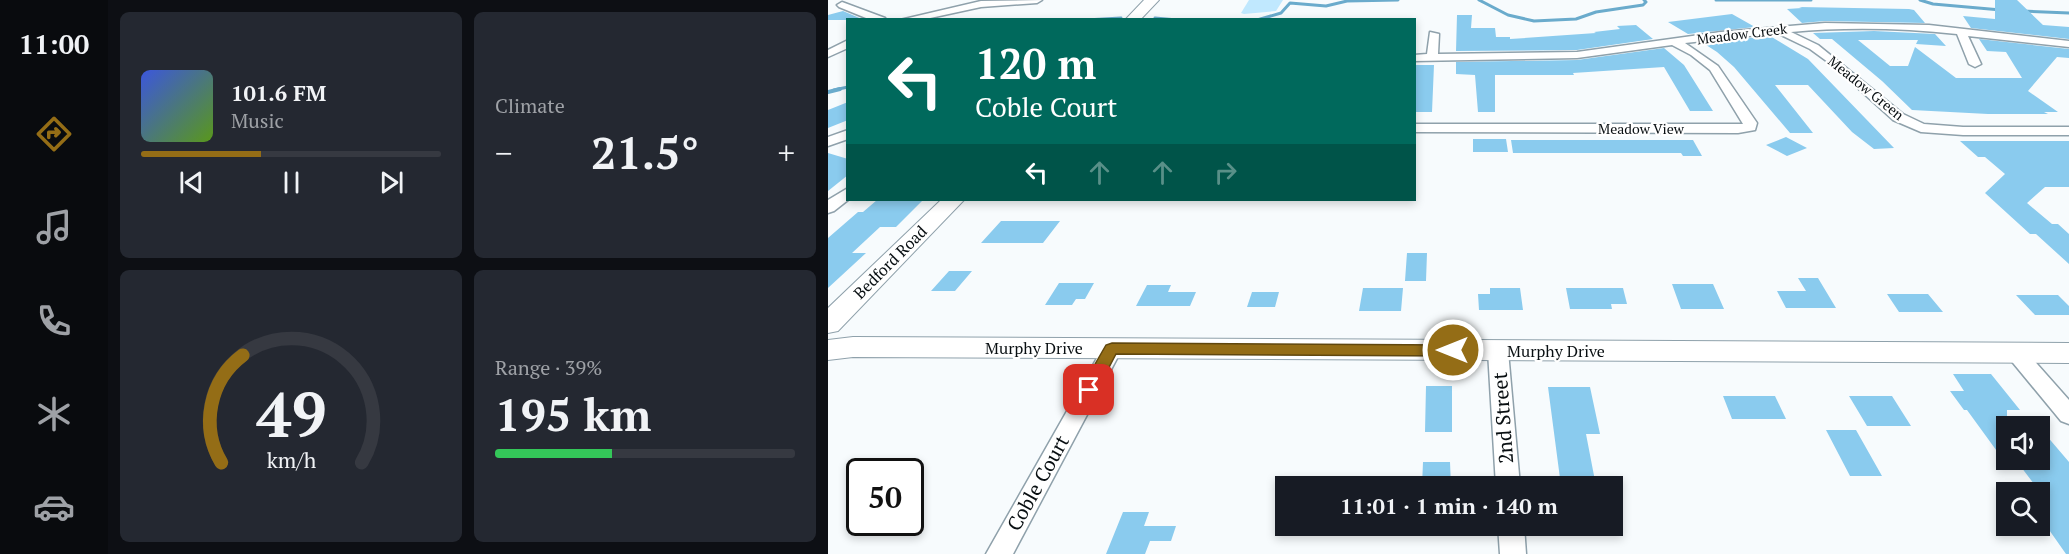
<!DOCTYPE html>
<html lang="en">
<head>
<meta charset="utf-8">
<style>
	body { margin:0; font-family:"PT Serif",serif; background:#242831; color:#f1f3f6; height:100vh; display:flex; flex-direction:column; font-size:22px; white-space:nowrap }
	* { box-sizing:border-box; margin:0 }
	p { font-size:20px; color:#9ea1a6 }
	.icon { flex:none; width:33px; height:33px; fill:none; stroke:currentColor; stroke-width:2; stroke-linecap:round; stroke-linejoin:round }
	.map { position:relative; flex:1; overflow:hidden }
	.sheet { display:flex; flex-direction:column; gap:12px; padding:12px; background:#0d0f14; width:720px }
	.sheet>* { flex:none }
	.guide { position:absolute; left:18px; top:18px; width:570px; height:183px; border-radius:0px; box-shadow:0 3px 9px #0003; background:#00695c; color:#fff; overflow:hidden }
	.buttons { position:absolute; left:1168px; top:416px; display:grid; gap:12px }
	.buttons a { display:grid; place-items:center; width:54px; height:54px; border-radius:0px; background:#171b24; box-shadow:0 3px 9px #0003; font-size:30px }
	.speed { position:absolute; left:18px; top:458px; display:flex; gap:12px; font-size:30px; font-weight:700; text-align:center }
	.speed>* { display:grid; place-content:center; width:78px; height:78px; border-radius:50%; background:#171b24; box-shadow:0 3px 9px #0003; line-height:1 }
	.speed .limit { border:3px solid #111; border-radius:9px; background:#fff; color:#111 }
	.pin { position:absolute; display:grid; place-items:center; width:51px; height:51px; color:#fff; margin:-26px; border-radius:12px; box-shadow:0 3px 9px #0006 }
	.me { position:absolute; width:66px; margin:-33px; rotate:270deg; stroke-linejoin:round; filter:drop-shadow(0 0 4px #0008) }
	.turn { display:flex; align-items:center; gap:21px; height:126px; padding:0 30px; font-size:27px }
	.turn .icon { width:78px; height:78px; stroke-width:2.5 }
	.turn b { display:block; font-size:42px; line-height:51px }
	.lanes { display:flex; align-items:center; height:57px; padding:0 30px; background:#0003; justify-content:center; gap:30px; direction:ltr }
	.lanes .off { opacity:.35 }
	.big { font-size:45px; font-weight:800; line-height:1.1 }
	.sheet .card { flex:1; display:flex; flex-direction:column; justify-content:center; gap:9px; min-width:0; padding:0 21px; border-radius:9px; background:#242831 }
	.sheet .dial { align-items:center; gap:0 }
	.dial svg { height:156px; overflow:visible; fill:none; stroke:#363941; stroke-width:7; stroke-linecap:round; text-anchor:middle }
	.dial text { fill:#f1f3f6; stroke:none }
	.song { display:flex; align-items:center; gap:18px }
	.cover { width:72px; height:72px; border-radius:9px; background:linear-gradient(135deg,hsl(230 70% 55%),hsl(90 70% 35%)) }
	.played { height:6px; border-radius:3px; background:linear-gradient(90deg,#946d16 40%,#363941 40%) }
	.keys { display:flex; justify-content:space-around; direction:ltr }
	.heat { display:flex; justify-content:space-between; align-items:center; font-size:33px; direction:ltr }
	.charge { height:9px; border-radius:4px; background:linear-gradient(90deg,#34c759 39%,#363941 0) }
	.sheet .tiles { flex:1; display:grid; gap:12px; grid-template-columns:repeat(2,1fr) }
	.trip { position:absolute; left:447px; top:476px; width:348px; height:60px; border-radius:0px; background:#171b24; box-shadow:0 3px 9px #0003; font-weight:800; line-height:60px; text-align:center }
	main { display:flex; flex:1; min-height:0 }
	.tab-bar { display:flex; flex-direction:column; width:108px; justify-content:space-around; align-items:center; background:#090b0e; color:#9ea1a6 }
	.tab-bar .icon { width:42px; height:42px }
	.tab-bar .current { color:#946d16 }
	.tab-bar b { font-size:27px; color:#f1f3f6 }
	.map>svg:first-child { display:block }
	.green { fill:#c0e8fe }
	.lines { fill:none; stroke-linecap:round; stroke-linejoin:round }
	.stream-far1 { stroke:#6aabcc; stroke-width:3 }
	.stream { stroke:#6aabcc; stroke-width:4 }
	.building { fill:#8acbee }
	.minor-casing { stroke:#8fa1ab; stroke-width:3 }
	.secondary-casing { stroke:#8fa1ab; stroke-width:2 }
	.minor { fill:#fff; fill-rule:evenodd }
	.secondary { fill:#fff; fill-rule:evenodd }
	.route { fill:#946d16; stroke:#60470e; stroke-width:1.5 }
	.labels { text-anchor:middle; stroke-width:4.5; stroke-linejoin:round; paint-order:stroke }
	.far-street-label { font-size:14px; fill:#080e11; stroke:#fff }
	.street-label { font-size:16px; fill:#080e11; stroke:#fff }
	.near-street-label { font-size:20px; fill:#080e11; stroke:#fff }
</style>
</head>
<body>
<main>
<nav class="tab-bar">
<b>11:00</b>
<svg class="icon current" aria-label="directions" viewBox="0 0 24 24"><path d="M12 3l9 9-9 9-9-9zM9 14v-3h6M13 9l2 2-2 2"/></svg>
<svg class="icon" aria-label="music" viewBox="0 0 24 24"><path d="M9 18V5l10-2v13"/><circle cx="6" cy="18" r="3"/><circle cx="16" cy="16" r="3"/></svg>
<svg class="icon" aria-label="phone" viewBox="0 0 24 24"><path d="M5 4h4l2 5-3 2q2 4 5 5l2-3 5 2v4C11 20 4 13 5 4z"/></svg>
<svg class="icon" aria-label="climate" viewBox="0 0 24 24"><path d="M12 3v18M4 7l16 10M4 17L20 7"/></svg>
<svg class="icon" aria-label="car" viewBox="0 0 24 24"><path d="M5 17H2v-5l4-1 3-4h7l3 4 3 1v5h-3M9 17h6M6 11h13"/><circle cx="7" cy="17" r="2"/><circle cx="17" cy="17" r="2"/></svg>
</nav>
<section class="sheet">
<div class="tiles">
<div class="card">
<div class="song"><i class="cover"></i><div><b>101.6 FM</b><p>Music</p></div></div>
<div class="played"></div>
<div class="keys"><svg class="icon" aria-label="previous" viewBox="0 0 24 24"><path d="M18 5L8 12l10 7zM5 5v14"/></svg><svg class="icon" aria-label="pause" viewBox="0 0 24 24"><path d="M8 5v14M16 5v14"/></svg><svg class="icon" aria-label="next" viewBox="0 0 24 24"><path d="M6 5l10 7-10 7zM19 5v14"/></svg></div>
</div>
<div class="card"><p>Climate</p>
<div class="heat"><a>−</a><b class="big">21.5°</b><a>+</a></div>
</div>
<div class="card dial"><svg viewBox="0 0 100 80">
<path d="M14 69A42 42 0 1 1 86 69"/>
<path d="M14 69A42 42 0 0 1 25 14" stroke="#946d16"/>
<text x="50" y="56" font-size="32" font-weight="700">49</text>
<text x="50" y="72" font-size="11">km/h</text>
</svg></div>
<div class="card"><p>Range · 39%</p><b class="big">195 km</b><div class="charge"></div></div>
</div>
</section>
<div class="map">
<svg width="1241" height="554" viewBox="0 0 1241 554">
	<rect width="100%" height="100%" fill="#f7fbfd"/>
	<path class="green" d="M421 0H455L448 11 416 14 413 13Z"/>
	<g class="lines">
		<path class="stream-far1" d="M651 0 680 15 706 21 748 19 768 12 815 5 818 2 816 0
			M888 0H983
			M1092 0 1105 4 1173 10
			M1195 11 1241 13
			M327 18 349 20
			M258 20 293 18
			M429 20 453 13 462 3 498 6 519 1 570 0
			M6 90 20 87"/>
		<path class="stream" d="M0 92 12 89"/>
	</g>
	<path class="building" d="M1167 0H1189L1215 25 1241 27V39L1143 28 1135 16 1167 19Z
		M971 7 1081 9 1086 10 1097 23 997 21 974 23 959 9 974 8Z
		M15 11 36 20H0V15Z
		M904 14 927 27 860 34 840 22Z
		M629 15H644L643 28H667L668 37H682V39L768 33 766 32 792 29 789 26 808 25 825 39 749 50 628 51Z
		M1046 31 1107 34 1118 46 1088 44 1090 40H1030L1062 66H1080L1087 47 1128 78H1194L1178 52 1159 51 1151 39 1241 49V58L1229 57 1200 91 1230 112H1216L1220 114H1160L1084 110 1054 81 1004 39H992L985 33Z
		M942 36 980 59 1066 148 1046 149 1024 132 980 85H947L985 133H962L906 67 889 52 875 43Z
		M836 48 856 65 885 111H862L836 67 745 73 746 75H667V112H650L647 75 628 74V62L749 60Z
		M586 65H606L604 112H586Z
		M20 102V120L0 128V110Z
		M958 137 979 148 959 156 938 145Z
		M645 139H678L680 152H645Z
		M683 140H865L874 156H855L853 153H685Z
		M1132 141H1241V187H1217L1199 203 1224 224H1230L1241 234V264L1208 234H1202L1157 193 1177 174 1157 157H1150Z
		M0 153 20 159V175L0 191Z
		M49 200H95L68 227H52L24 253H38L0 288V238L30 212H35Z
		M173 221H232L215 243H153Z
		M579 253H599L598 281H577Z
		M121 271H144L127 291H103Z
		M970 278H990L1008 308H958L949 291H978Z
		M231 283H266L257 299H248L244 305H217Z
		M844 284H885L896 309H853Z
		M319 285H343L340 292H368L362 306H308Z
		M535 288H575L573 311H531Z
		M662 288H692L695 310H651L650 294H662Z
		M738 288H795L799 304H783L784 309H742Z
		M424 292H451L447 307H419Z
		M1059 294H1100L1115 312H1071Z
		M1188 295H1230L1241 306V315H1207Z
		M1125 374H1163L1192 410H1179V465L1139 410H1136L1122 391H1136Z
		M598 386H624V432H597Z
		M720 387H762L772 434H758L768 486H733Z
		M895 396H947L958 419H904Z
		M1021 396H1064L1083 426H1039Z
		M1212 428 1241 462V554H1238L1212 517V492L1187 459H1212Z
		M998 430H1028L1054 476H1022Z
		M595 462H622L623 486H594Z
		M295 512H321L316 526H348L343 541H322L317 554H278Z"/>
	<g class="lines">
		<defs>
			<path id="minor" d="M214 0 209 3 153 7 93 20H72L153 1Z
				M14 2 57 18 58 20H43L11 7 9 5Z
				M997 23 1101 25 1241 41V47L1140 36 1153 64 1147 67 1141 64 1129 34C1074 28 1017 27 963 32L990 45 1075 114 1096 124 1135 127H1241V135H1135L1093 132 1065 120 1004 65 982 49 949 33 857 43 890 66 929 123 927 130 910 133 586 132V124H915L882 70 863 55 844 45 749 58 586 61V55L599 54 602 32 611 34 610 54 749 52 893 32Z
				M20 40V48L0 57V50Z
				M20 130V139L0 146V137Z
				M20 188V200L6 211 0 213V200Z
				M284 342 291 344 294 349 185 554H158L277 344Z
				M670 344 677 346 680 351 692 486H668L660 351 663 346Z
				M1188 346 1195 348 1241 400V424L1233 421 1181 358 1178 353 1181 348Z
				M670 525H696L698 554H672Z"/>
			<path id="secondary" d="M316 0H331L312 20H297Z
				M113 200H136L10 331 0 333V308Z
				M25 337 1241 343V363L25 357 0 360V340Z"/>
		</defs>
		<use href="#minor" class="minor-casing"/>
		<use href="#secondary" class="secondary-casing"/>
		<use href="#minor" class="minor"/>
		<use href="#secondary" class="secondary"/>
	</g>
	<path class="route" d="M284 343 625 345 630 347 633 350 630 354 625 356 288 354 267 394H255L253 390 255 385 278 345Z"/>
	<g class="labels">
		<g class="far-street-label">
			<text transform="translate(914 34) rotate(-7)" y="5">Meadow Creek</text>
			<text transform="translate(1038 88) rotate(39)" y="5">Meadow Green</text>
			<text x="813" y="134">Meadow View</text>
		</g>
		<g class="street-label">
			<text transform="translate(62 262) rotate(-45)" y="6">Bedford Road</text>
			<text x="206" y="354">Murphy Drive</text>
			<text x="728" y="357">Murphy Drive</text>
		</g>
		<g class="near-street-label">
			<text transform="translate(675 418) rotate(-94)" y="7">2nd Street</text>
			<text transform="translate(210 483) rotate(-61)" y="7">Coble Court</text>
		</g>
	</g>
</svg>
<div class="buttons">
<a><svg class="icon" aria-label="sound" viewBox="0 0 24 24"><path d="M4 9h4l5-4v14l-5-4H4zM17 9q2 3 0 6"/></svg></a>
<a><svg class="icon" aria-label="search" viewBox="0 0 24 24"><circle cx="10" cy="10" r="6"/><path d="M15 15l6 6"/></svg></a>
</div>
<div class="speed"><div class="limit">50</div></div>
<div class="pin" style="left:261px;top:390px;background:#d93025"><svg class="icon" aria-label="arrive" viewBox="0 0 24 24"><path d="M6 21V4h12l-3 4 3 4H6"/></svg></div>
<svg class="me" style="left:625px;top:350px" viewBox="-20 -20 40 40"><circle r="17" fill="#946d16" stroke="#fff" stroke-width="3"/><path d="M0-11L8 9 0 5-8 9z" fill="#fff"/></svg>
<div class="trip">11:01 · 1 min · 140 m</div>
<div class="guide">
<div class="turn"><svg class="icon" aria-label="left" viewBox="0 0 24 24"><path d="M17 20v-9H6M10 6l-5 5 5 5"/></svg><div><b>120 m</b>Coble Court</div></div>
<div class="lanes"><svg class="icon" aria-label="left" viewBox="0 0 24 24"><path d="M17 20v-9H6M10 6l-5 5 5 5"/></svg><svg class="icon off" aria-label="ahead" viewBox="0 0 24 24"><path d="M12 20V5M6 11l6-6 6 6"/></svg><svg class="icon off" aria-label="ahead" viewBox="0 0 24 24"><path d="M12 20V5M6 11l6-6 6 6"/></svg><svg class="icon off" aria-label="right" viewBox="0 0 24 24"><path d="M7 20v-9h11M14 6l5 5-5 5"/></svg></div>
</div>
</div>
</main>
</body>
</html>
